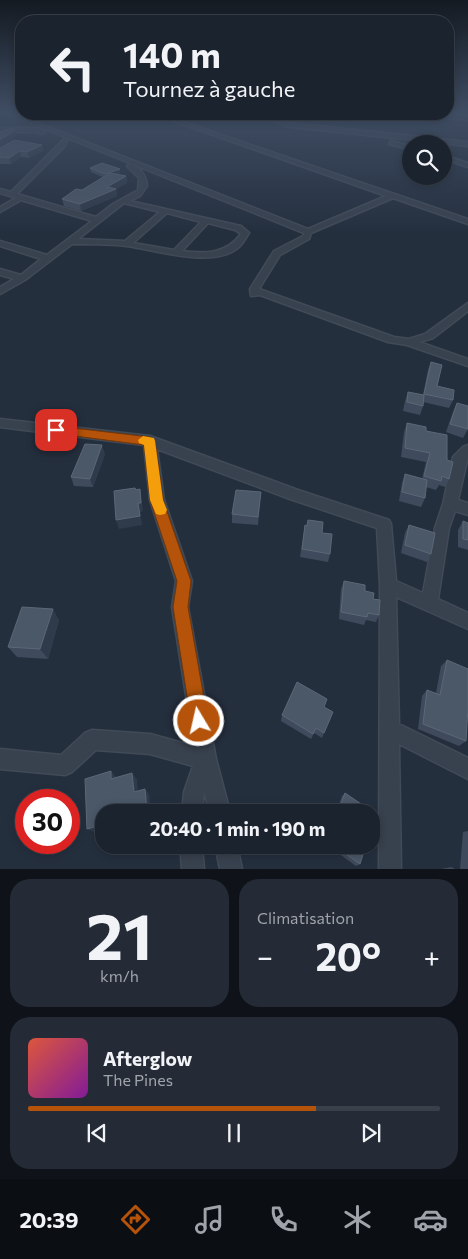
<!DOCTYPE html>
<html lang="fr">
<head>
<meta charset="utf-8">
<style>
	body { margin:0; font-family:Commissioner,sans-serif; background:#242b36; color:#f1f3f6; height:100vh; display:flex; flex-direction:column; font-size:19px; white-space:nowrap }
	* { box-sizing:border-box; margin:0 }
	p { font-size:16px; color:#a0a4aa }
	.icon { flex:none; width:28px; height:28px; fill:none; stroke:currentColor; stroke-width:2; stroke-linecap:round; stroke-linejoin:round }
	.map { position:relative; height:869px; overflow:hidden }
	.side { display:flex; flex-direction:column; gap:10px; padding:10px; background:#0f1319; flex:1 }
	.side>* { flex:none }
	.hud { position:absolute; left:15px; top:15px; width:439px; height:105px; border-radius:20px; box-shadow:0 2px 8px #0003,0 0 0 1px #39404a; background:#1b232e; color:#f1f3f6; overflow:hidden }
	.fabs { position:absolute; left:402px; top:135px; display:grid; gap:10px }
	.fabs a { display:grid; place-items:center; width:50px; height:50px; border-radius:50%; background:#1b232e; box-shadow:0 2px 8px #0003,0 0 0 1px #39404a; font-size:25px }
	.speed { position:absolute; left:15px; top:789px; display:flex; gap:10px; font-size:25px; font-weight:700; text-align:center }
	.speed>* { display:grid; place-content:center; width:65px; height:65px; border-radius:50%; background:#1b232e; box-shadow:0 2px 8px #0003,0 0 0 1px #39404a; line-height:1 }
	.speed .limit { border:8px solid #d22; background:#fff; color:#111 }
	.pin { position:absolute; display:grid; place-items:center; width:42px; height:42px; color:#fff; margin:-21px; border-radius:10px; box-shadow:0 2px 8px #0006 }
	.me { position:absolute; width:55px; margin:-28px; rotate:351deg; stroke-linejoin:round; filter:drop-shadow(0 0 4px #0008) }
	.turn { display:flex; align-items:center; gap:18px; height:105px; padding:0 25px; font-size:22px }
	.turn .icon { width:65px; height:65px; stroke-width:2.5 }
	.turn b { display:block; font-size:35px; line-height:42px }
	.big { font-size:38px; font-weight:700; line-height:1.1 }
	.side .card { flex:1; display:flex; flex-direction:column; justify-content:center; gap:8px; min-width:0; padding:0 18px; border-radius:20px; background:#242b36 }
	.side .dial { align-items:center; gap:0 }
	.dial b { font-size:65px; line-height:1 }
	.song { display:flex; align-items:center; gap:15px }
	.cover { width:60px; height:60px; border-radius:8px; background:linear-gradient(135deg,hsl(10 70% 55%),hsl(290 70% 35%)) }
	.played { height:5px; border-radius:2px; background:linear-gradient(90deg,#b45309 70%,#39404a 70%) }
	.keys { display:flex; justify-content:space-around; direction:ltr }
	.heat { display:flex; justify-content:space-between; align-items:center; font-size:28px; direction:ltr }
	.side .tiles { flex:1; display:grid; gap:10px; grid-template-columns:1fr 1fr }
	.card:last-child { grid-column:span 2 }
	.trip { position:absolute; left:95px; top:804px; width:285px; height:50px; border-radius:20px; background:#1b232e; box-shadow:0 2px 8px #0003,0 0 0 1px #39404a; font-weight:700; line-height:50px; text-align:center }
	.tab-bar { display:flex; height:80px; justify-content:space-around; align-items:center; background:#0b0e12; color:#a0a4aa }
	.tab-bar .icon { width:35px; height:35px }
	.tab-bar .selected { color:#b45309 }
	.tab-bar b { font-size:22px; color:#f1f3f6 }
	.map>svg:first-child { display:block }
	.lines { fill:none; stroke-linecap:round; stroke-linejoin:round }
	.street-casing { stroke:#414a57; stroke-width:3 }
	.primary-casing { stroke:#414a57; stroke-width:2 }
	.street { fill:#38414e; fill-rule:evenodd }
	.primary { fill:#56606e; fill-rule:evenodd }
	.wall { fill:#3f4b5c }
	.shaded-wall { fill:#2f3b4b }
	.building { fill:#4b5868; stroke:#5c6777 }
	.route { fill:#b45309; stroke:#753606 }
	.slow { fill:#f59e0b }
</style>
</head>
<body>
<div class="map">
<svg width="468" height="869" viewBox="0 0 468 869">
	<rect width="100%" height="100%" fill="#242f3e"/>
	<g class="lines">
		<defs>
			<path id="street" d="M0 111H7L308 229 386 196 154 114H160L468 219V224L393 198 311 233 309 239 280 255 259 289 394 337 409 339 425 334 468 303V311L433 338 419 342 468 359V366L407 345 388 342 260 295 251 296 250 289 274 251 303 236 304 233Z
				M254 114H261L291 123 468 142V146L290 127Z
				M426 114 468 116V120L429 116Z
				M0 128H37L45 132 42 134 36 132H0Z
				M64 139 67 141 64 147 17 194 96 217 113 204 138 190 139 178 127 166 130 164C141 168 146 175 147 186L140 196 130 201 241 226 249 233C246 237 244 242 240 246 216 270 156 250 127 246 109 244 90 244 72 244L25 280 0 294V287L14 279 0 275V269L21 275 41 259 0 246V241L47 255 92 221 21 200 0 212V207L16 198 0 193V189L11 192ZM124 203 160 212 125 241 78 239ZM167 213 201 222 174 250 133 243ZM208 223 235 230 241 234C226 254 206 254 182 251Z
				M391 141 411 146V150L389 144Z
				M444 155 468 163V167L444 159Z
				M0 419 150 436 298 490 389 520 391 524 396 581 423 593 435 528 443 504 453 457 463 447 468 445V457L458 500 468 503V515L455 511 449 528 438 599 468 613V629L396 597 399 724 468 758V779L399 744 401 869H379L380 585 377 528 290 499 157 449 164 500 192 581 188 607 216 759 230 812H210L204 792 202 812H182L184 792 193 766 150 754 96 750 72 772 65 775 0 769V749L61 755 85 733 92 730 150 734 194 746 172 607 176 581 150 500 144 445 0 427Z
				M180 845H202L204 869H182Z
				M215 845H237L242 869H220Z"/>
			<path id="primary" d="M448 111 468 113V117L445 115Z"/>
		</defs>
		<use href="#street" class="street-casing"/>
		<use href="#primary" class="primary-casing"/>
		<use href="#street" class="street"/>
		<use href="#primary" class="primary"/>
	</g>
	<path class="wall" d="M42 145 43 151 29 158 21 157 11 164H0V148Z
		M90 168 120 173 116 174 126 176 127 183 116 189 117 196 81 211 64 206 62 199 82 190 103 177 91 172Z
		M431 362 437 386 453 400 449 408 423 402V406L420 415 403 411 405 401 408 392 423 395 428 370Z
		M457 403 468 429 463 438 446 432 453 412Z
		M407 423 426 431 447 460 449 479 445 487 439 485 436 490 426 487 425 498 421 507 399 501 402 483 405 474 422 479 426 462 401 457 404 432Z
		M105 454 93 487 74 486 71 477Z
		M260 501 258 525 232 523V514Z
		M463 521 468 523V550L458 547V530Z
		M305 525 322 533 330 554 328 562 300 557Z
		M409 525 431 554 427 562 401 553 405 533Z
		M344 581 365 591 373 599 379 615 376 622 366 620 364 625 339 619 341 589Z
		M59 620 48 659 17 657 8 647Z
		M447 660 467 712 466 741 459 746 418 729 422 696 427 690 436 693 441 666Z
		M324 707V733L322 738 314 733 311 739 281 721 282 715Z
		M345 793 371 812H336L342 796Z
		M468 831V869H460L463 832Z
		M327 845H366L360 864 356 866Z
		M451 867 455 869H441Z"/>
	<path class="shaded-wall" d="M15 130 17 135 0 148V140Z
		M42 145 43 151 29 158 27 152Z
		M20 151 21 157 11 164 9 158Z
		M120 169V173L105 178V174Z
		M126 176 127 183 116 189 117 196 81 211 80 204 107 187Z
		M102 445 105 454 93 487 90 479Z
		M140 489 143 511 140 512 142 525 119 529 116 520 138 503Z
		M53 609 59 620 48 659 40 649Z
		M111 771 116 777 117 785 111 779Z
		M132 773 137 779 138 797 134 792Z
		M145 789 149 794 151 812H141Z
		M104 824V829L94 832 87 829Z"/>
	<path class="building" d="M12 128 15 130 0 140V132Z
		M14 140 42 145 27 152 20 151 9 158 0 157V148Z
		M102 163 120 169 105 174 90 168Z
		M110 173 126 176 107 187 116 189 80 204 62 199 76 189 82 190Z
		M431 362 442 365 437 386 454 390 453 400 424 394Z
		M408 392 424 395 423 406 407 402Z
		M457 403 468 406V429L450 424Z
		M407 423 426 427V431L447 435V460L453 462 449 479 442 476 441 481 424 476 430 453 405 448Z
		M85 444 102 445 90 479 71 477Z
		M405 474 427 480 425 498 402 492Z
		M135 488 136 490 140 489 141 503H138L140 516 116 520 114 491Z
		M236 490 261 492 258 517 232 514Z
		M308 520 323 522 322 533 332 534 330 554 302 549 305 525 307 526Z
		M463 521 468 523V540L463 539Z
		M409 525 435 533 431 554 405 545Z
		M344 581 365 585V591L374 593 373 599 380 600 379 615 368 613 367 617 341 612Z
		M22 607 53 609 40 649 8 647Z
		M447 660 468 669V707L466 741 423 724 427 690 440 695Z
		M297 682 327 699 324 707 333 712 324 733 316 728 313 734 282 715Z
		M111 771V779L132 773 134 792 145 789 147 811 141 812H104V824L87 829 85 779Z
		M345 793 376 814 371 830V812H338Z
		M333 845H366L360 864Z"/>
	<linearGradient id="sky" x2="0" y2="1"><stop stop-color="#141a22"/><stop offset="0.48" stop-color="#3f4d63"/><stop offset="1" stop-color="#3f4d63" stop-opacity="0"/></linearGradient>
	<rect width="468" height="233" fill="url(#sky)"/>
	<path class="route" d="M56 426 150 437 155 441 163 500 191 581 188 607 208 721 205 727 199 730 193 727 191 721 173 607 177 581 150 500 144 445 52 433 50 430 52 427Z"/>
	<path class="slow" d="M143 436 154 438 155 441 163 500 167 510 165 514 160 515 156 514 150 500 144 445 139 443 138 440Z"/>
</svg>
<div class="fabs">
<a><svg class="icon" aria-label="search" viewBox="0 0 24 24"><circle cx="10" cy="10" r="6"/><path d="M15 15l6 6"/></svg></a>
</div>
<div class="speed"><div class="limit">30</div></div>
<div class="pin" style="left:56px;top:430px;background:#d93025"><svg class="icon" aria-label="arrive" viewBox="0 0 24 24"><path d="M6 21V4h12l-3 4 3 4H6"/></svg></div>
<svg class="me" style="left:199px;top:721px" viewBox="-20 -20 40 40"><circle r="17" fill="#b45309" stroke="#fff" stroke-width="3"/><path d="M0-11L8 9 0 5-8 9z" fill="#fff"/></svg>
<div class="trip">20:40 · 1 min · 190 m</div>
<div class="hud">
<div class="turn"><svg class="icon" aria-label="left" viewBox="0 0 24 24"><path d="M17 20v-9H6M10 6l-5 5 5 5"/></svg><div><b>140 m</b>Tournez à gauche</div></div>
</div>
</div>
<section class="side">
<div class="tiles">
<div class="card dial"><b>21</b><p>km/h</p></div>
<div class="card"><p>Climatisation</p>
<div class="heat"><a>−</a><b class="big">20°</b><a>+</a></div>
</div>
<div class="card">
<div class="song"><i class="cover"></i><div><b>Afterglow</b><p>The Pines</p></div></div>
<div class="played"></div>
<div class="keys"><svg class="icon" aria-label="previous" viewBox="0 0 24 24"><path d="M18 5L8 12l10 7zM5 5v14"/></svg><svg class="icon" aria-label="pause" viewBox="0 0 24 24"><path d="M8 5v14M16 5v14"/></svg><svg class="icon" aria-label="next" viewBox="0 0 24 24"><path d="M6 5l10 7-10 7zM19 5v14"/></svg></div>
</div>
</div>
</section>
<nav class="tab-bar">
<b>20:39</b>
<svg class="icon selected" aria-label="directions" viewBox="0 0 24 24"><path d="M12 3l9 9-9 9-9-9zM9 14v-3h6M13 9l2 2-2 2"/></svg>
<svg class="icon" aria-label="music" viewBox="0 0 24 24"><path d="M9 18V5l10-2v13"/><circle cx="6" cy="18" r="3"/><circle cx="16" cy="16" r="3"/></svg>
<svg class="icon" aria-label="phone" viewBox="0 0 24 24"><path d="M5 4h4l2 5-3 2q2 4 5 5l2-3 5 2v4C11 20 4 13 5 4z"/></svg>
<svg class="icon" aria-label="climate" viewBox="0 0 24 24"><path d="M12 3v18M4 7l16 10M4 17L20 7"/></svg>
<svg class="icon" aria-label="car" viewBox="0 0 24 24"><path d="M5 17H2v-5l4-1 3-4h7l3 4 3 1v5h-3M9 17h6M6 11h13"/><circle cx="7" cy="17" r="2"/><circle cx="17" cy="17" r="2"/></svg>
</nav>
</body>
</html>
